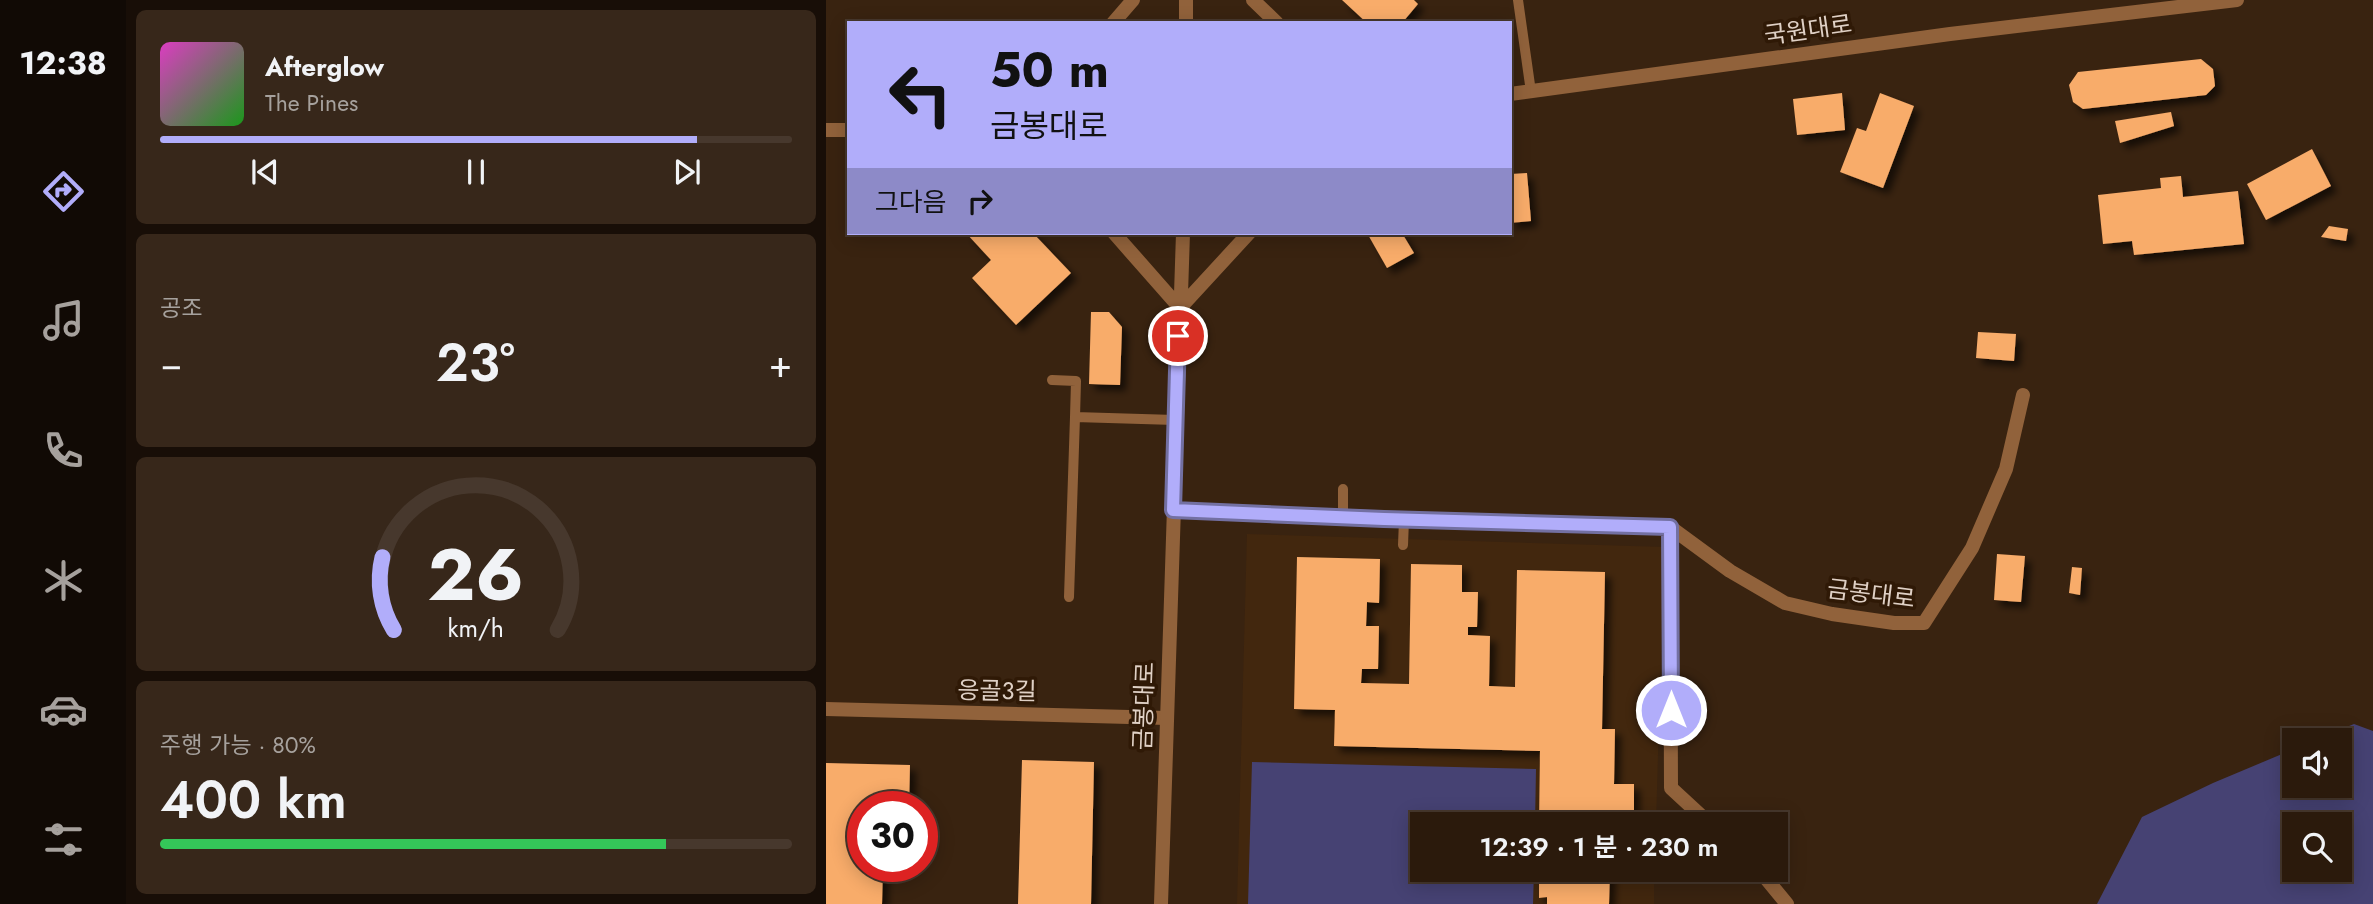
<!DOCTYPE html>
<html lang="ko">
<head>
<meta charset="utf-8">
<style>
	body { margin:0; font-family:Jost,"Noto Sans KR",sans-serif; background:#37271a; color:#f1f3f6; height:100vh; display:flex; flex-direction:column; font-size:26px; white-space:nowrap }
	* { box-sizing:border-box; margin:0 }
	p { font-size:23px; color:#a6a19d }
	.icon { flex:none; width:38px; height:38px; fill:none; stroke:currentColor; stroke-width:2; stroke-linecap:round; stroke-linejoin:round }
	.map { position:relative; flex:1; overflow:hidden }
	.details { display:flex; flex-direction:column; gap:10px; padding:10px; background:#180e07; width:700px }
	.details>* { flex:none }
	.hud { position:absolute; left:21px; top:21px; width:665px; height:214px; border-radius:0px; box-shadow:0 4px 18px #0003,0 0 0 2px #47382d; background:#b1adfa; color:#111; overflow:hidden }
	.fabs { position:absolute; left:1456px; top:728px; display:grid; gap:14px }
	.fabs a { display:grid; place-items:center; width:70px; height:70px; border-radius:0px; background:#2b1a0c; box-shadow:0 4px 18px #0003,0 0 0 2px #47382d; font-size:35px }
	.speed { position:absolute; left:21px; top:791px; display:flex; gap:14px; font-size:35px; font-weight:700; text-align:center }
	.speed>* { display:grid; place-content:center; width:91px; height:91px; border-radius:50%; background:#2b1a0c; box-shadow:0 4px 18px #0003,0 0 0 2px #47382d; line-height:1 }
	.speed .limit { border:10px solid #d22; background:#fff; color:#111 }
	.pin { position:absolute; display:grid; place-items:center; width:60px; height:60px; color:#fff; margin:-30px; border:4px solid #fff; border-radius:50%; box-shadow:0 2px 7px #0007 }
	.me { position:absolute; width:77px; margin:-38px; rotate:0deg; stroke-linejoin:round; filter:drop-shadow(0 0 5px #0008) }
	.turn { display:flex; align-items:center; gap:24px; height:147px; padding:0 28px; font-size:32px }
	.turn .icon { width:91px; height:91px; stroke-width:2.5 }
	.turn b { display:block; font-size:49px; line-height:60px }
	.then { display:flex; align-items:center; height:66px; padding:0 28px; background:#0003; gap:14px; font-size:26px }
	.big { font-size:52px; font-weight:600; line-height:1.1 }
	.details .card { flex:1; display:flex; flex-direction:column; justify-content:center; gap:10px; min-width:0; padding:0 24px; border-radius:10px; background:#37271a }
	.details .dial { align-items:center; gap:0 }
	.dial svg { height:182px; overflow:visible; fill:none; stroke:#47382d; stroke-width:7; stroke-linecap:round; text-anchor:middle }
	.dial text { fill:#f1f3f6; stroke:none }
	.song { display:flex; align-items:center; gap:21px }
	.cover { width:84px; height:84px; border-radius:10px; background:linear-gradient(135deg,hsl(310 70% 55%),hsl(120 70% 35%)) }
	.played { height:7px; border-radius:4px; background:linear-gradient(90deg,#b1adfa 85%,#47382d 85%) }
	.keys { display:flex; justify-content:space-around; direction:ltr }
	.heat { display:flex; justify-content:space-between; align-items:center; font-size:38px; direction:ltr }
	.charge { height:10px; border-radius:5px; background:linear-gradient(90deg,#34c759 80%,#47382d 0) }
	.trip { position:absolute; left:584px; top:812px; width:378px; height:70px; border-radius:0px; background:#2b1a0c; box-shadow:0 4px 18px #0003,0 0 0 2px #47382d; font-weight:600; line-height:70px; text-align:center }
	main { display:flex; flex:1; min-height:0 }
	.tab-bar { display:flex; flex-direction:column; width:126px; justify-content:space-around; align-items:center; background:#110a05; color:#a6a19d }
	.tab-bar .icon { width:49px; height:49px }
	.tab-bar .current { color:#b1adfa }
	.tab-bar b { font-size:32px; color:#f1f3f6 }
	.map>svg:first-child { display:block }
	.built { fill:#42270e }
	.green { fill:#464273; fill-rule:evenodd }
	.building { fill:#f8ac6b; filter:url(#shadow) }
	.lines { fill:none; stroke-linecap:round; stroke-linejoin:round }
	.service { stroke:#91623b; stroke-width:10 }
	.minor { stroke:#91623b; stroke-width:14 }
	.tertiary { stroke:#91623b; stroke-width:14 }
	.route-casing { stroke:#7370a2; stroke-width:18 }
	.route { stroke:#b1adfa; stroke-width:12 }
	.labels { text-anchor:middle; stroke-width:7; stroke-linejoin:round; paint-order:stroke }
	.street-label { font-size:24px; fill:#dfd0c5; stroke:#2f1906 }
</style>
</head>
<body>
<main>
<nav class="tab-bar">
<b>12:38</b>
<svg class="icon current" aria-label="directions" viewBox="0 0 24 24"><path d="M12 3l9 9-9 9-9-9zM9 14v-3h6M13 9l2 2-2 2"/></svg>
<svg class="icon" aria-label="music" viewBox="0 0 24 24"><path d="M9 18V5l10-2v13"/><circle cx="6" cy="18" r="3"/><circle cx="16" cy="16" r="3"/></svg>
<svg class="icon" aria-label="phone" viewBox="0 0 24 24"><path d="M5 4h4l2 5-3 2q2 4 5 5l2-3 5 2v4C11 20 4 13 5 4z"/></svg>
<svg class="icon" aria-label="climate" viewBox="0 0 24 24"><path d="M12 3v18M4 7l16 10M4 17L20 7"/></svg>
<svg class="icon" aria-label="car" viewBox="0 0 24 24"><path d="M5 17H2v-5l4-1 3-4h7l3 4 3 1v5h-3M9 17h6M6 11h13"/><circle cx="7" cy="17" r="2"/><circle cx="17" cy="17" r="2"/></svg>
<svg class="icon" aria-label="filters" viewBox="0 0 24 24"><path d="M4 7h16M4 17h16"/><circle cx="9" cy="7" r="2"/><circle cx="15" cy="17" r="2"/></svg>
</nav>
<section class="details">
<div class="card">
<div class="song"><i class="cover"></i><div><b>Afterglow</b><p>The Pines</p></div></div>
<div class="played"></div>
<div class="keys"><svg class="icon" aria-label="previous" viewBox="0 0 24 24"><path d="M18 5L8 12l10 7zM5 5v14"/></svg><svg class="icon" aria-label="pause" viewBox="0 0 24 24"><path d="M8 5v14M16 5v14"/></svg><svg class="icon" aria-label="next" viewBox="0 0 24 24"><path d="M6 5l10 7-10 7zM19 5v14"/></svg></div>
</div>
<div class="card"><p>공조</p>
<div class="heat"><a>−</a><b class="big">23°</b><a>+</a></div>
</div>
<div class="card dial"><svg viewBox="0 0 100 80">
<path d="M14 69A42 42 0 1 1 86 69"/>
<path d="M14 69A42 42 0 0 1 9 37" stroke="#b1adfa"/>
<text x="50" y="56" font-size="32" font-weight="700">26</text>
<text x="50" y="72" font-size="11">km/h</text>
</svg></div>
<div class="card"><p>주행 가능 · 80%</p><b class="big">400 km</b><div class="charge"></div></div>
</section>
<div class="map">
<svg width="1547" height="904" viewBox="0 0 1547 904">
	<defs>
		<filter id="shadow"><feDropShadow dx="6" dy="6" stdDeviation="3.5" flood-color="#0009"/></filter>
	</defs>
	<rect width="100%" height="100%" fill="#392310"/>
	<path class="built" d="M421 534 838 547 830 824H597V870H828V904H411Z"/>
	<path class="green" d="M1528 724 1547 731V904H1271L1316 817 1387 783 1468 749V786H1514V740H1489ZM1468 824H1514V870H1468Z
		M426 762 710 769 709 824H597V870H708L707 904H422Z"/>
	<path class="building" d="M516 0H588L592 4 576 23H541Z
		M1375 59 1387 69 1389 86 1380 95 1257 109 1247 102 1243 85 1252 72Z
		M1016 93 1019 130 971 135 967 99Z
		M1054 93 1088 106 1057 188 1014 172 1031 128 1040 131Z
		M1345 112 1348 126 1294 143 1289 121Z
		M1486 149 1505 186 1440 220 1421 184Z
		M701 173 705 221 684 223V174Z
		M1355 176 1357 197 1412 191 1418 244 1308 255 1306 241 1277 244 1272 195 1335 188 1334 178Z
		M1503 226 1522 229 1520 241 1495 237Z
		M140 233H207L245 273 190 325 146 278 165 260Z
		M541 233H576L588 253 561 268Z
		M265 312H283L296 327 294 385 263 384Z
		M1152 332 1190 334 1188 361 1150 358Z
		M1171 554 1199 556 1195 602 1168 600Z
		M471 557 554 559 553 603 541 602 540 626H553L552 669H536L535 683 583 684 585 564 636 565V592H652L651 627H642V635L664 636 663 686 689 687 691 570 779 572 776 729H789L788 784H808V815H786V824H713L714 751 508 746 509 710 468 709Z
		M1246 567 1256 568 1254 595 1243 593Z
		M196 760 268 762 265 904H192Z
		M0 763 84 765 83 807H37V866H57L56 904H0Z
		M713 870H784L783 904H721V897L713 898Z"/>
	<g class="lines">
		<path class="service" d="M692 0 705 92
			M226 380 250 381 249 417
			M517 489V518
			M577 545 578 520
			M243 597 249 417 349 420"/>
		<path class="minor" d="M347 510 578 520 844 527 904 571 959 603 1006 614 1068 623H1098L1146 548 1180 469 1197 395
			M844 527 845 788 884 824
			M0 709 341 718
			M933 870 961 904"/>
		<path class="tertiary" d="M360 0V23
			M427 0 451 23
			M287 23 307 0
			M684 94 1124 34 1411 0
			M0 130H23
			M288 233 354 308
			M354 308 423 233
			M335 904 357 233"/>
	</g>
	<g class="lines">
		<defs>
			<path id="route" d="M352 336 347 510 558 519 844 527 845 710"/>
		</defs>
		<use href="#route" class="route-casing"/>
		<use href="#route" class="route"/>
	</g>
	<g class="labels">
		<g class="street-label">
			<text transform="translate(982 30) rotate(-8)" y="8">국원대로</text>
			<text transform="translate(1045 594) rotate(7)" y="8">금봉대로</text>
			<text transform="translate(171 691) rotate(1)" y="8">응골3길</text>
			<text transform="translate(318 706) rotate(-88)" y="8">금봉대로</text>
		</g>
	</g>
</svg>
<div class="fabs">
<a><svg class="icon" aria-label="sound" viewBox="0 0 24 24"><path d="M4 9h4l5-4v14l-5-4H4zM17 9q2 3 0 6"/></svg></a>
<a><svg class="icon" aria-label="search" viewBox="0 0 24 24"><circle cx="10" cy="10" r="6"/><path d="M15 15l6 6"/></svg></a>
</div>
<div class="speed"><div class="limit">30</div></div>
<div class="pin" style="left:352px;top:336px;background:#d93025"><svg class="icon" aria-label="arrive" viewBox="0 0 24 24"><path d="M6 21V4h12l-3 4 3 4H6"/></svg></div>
<svg class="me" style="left:845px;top:710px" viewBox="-20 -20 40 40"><circle r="17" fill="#b1adfa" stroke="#fff" stroke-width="3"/><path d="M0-11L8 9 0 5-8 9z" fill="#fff"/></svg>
<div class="trip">12:39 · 1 분 · 230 m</div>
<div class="hud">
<div class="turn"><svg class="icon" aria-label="left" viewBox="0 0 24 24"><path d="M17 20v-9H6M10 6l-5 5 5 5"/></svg><div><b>50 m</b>금봉대로</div></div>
<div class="then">그다음<svg class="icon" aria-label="right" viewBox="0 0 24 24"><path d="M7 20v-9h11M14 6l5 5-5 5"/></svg></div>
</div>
</div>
</main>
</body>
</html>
